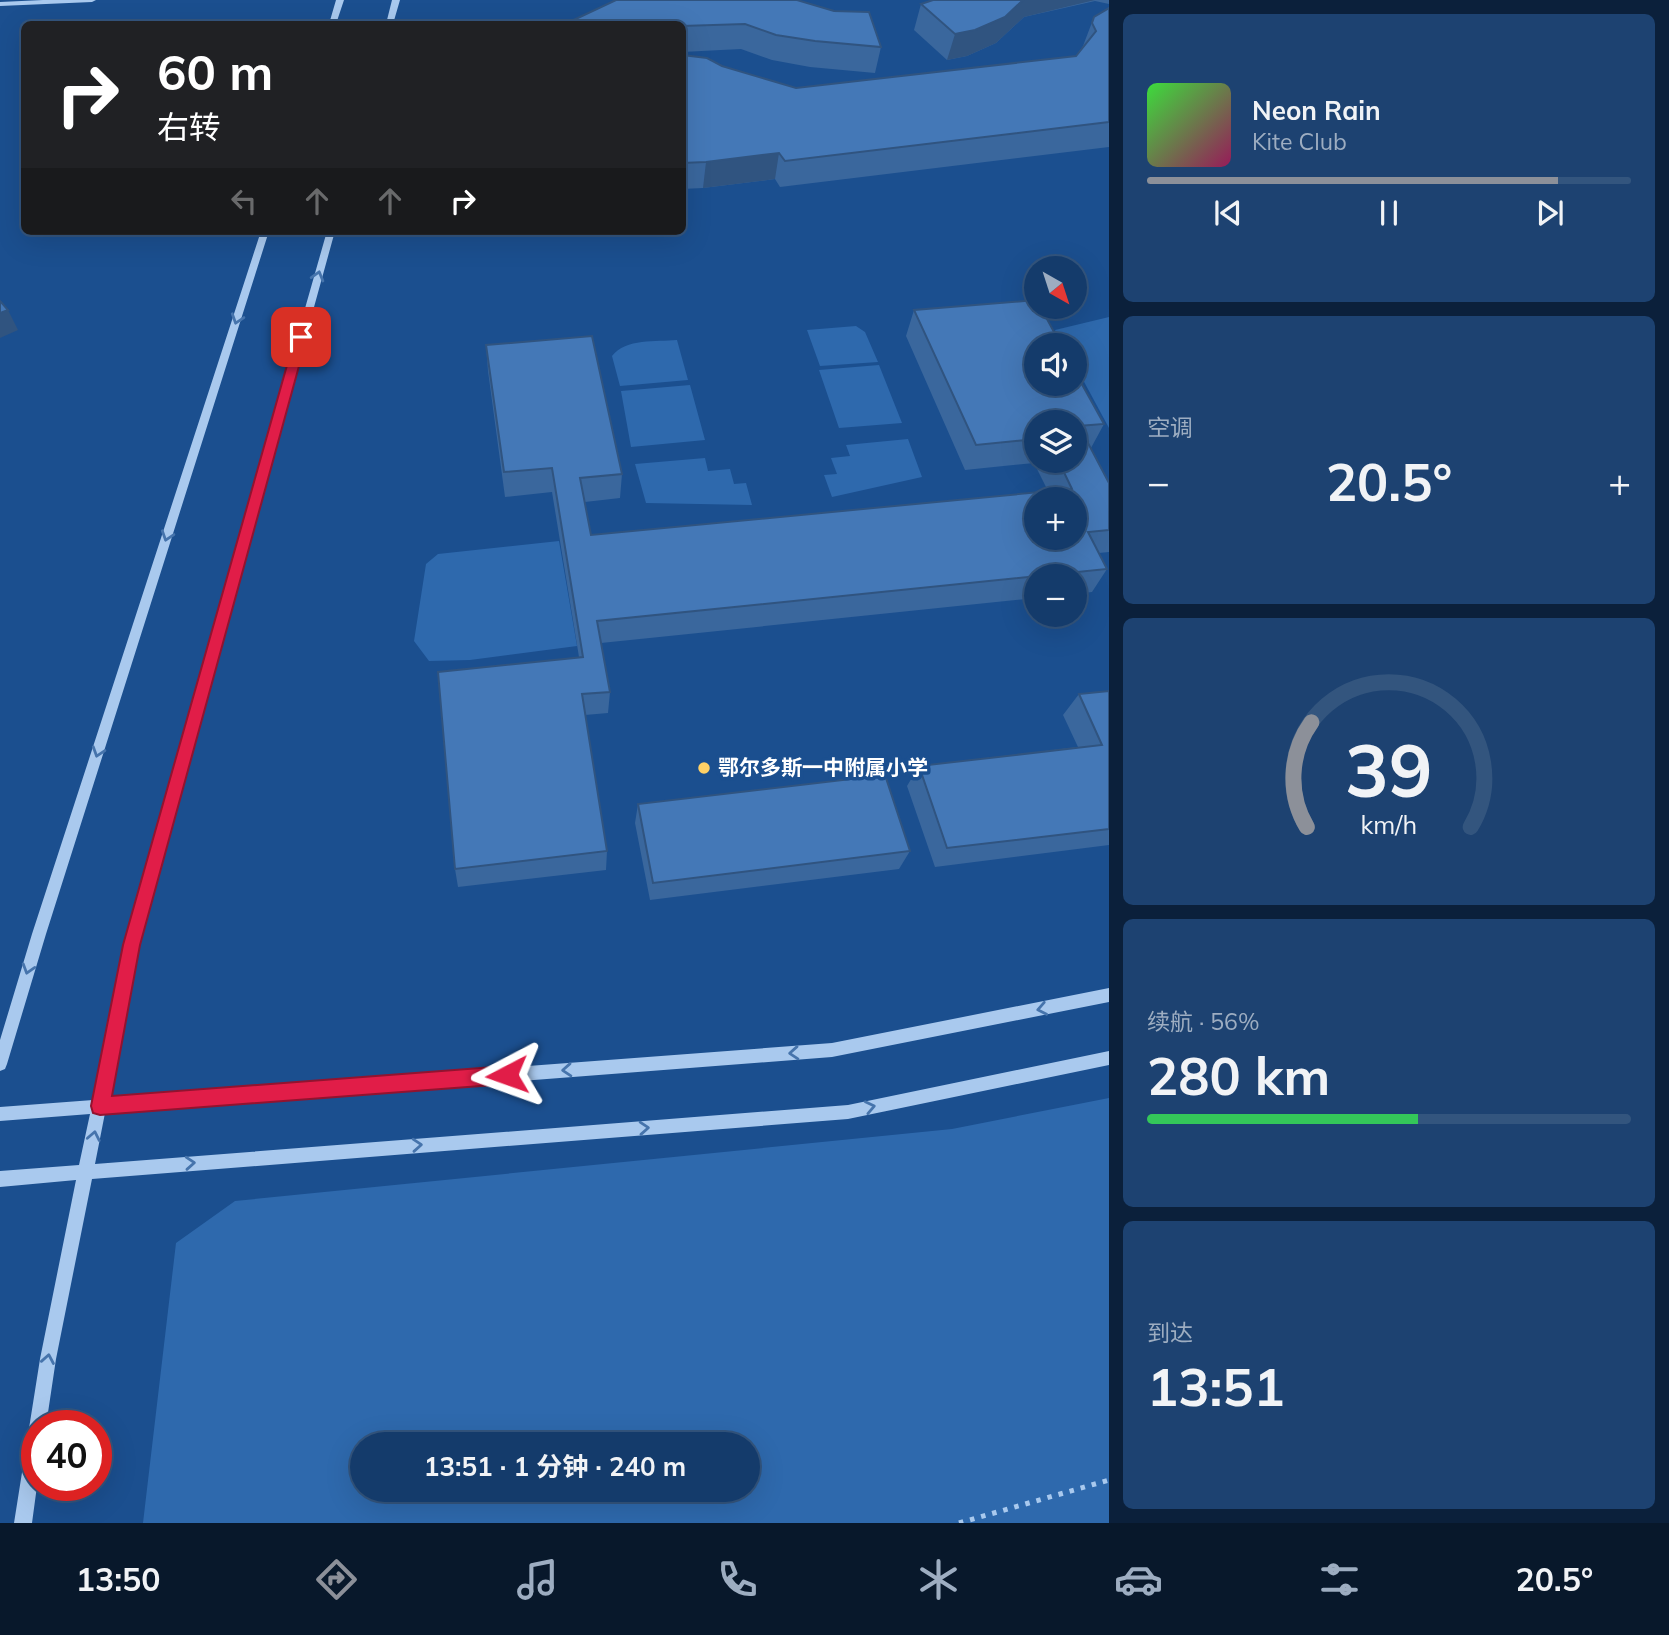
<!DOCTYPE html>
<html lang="zh">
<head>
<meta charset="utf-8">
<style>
	body { margin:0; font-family:Mulish,"Noto Sans SC",sans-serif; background:#1d4271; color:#f1f3f6; height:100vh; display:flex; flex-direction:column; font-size:26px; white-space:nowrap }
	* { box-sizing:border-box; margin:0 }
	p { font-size:23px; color:#9dadc1 }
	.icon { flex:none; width:38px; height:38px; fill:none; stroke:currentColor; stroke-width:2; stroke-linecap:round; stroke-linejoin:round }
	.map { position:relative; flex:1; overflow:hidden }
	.drawer { display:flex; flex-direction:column; gap:14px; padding:14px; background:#0b203b; width:560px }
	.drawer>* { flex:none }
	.hud { position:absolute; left:21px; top:21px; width:665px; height:214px; border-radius:10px; box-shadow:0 7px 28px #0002,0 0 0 2px #33557e; background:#202124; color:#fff; overflow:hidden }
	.needle { width:46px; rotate:141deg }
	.tools { position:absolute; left:1024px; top:256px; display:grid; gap:14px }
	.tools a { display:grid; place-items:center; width:63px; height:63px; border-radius:50%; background:#143b6b; box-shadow:0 7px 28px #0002,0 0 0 2px #33557e; font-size:35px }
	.speed { position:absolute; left:21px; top:1410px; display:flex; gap:14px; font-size:35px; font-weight:700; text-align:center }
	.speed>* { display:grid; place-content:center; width:91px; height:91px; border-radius:50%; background:#143b6b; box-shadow:0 7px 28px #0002,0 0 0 2px #33557e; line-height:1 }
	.speed .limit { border:10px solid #d22; background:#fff; color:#111 }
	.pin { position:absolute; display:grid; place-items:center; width:60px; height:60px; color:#fff; margin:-30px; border-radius:14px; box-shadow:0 4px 10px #0006 }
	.me { position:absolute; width:77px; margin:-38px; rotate:266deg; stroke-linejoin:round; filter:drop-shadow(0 0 5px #0008) }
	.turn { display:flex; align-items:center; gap:24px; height:147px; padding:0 21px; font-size:32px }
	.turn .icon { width:91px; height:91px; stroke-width:2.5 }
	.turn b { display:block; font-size:49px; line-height:60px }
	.lanes { display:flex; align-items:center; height:66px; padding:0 21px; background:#0003; justify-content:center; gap:35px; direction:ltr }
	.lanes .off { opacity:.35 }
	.big { font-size:52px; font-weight:700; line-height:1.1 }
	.drawer .card { flex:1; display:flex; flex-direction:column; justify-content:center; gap:10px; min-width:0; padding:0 24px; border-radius:10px; background:#1d4271 }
	.drawer .dial { align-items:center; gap:0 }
	.dial svg { height:182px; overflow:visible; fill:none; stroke:#33557e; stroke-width:7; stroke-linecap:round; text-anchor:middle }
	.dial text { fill:#f1f3f6; stroke:none }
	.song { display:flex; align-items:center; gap:21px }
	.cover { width:84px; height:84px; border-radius:10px; background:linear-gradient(135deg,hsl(120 70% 55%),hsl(330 70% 35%)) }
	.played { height:7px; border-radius:4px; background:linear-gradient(90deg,#8c9099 85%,#33557e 85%) }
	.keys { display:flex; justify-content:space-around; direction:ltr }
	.heat { display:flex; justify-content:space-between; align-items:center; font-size:38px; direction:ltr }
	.charge { height:10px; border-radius:5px; background:linear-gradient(90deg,#34c759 56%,#33557e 0) }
	.trip { position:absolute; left:350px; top:1432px; width:410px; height:70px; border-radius:35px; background:#143b6b; box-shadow:0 7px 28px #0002,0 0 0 2px #33557e; font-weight:700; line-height:70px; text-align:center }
	.tab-bar { display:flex; height:112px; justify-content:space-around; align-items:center; background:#08182b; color:#9dadc1 }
	.tab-bar .icon { width:49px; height:49px }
	.tab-bar .current { color:#8c9099 }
	.tab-bar b { font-size:32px; color:#f1f3f6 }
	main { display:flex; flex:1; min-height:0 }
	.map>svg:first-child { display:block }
	.green { fill:#2e69ad; fill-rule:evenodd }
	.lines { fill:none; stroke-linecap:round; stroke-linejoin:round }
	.path { stroke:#a9c9ee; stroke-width:5; stroke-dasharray:4.5 7; stroke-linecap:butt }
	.minor { fill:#a9c9ee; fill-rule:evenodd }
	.wall { fill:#3a679d; fill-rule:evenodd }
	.shaded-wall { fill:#305480 }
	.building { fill:#4478b7; stroke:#305480; stroke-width:2; fill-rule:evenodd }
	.oneway { stroke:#4674ac }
	.route { fill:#e11d48; stroke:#92132f; stroke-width:2 }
	.poi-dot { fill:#ffd166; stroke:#1b4f8f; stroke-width:2.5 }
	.labels { text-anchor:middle; stroke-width:7; stroke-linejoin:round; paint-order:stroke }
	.poi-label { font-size:21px; font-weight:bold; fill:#fff; stroke:#1b4f8f; text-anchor:start }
</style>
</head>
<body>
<main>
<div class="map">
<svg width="1109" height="1523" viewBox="0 0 1109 1523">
	<rect width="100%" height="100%" fill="#1b4f8f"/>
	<path class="green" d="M1109 317V428L1075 365 1074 345H1063L1055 330Z
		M856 326 865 332 878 362 820 366 807 330Z
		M677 340 688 380 620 386 612 356C626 338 656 342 677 340Z
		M879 365 902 423 839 428 819 370Z
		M690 385 705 440 631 447 621 391Z
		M908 439 922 477 832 497 824 475 837 474 831 458 850 456 846 445Z
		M705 458 708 471 730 469 734 484 746 483 752 505 646 503 635 464Z
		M559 541 577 646 470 660 429 661 414 641 426 564 438 554Z
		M1109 1098V1523H143L176 1243 235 1201 952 1129ZM362 1444H747V1489H362Z"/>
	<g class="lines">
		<path class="path" d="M959 1523 1109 1480"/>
		<path class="minor" d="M43 0H96L92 2 0 6V2Z
			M336 0H344L336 24H329Z
			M392 0H400L393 24H386Z
			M261 231H269L46 934 7 1064 5 1069 0 1071V1040L32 934Z
			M327 231H335L138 945 107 1098 832 1043 1109 988V1002L832 1057 105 1113 95 1164 848 1105 1109 1051V1065L848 1119 92 1179 56 1359 46 1426H37V1486L32 1523H14L40 1359 76 1180 0 1187V1171L79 1165 90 1114 0 1121V1107L93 1100 124 945Z"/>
	</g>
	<path class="wall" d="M616 0 881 47 875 73 810 67 772 60 741 49 682 52V24Z
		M933 0H1109V4L1095 1 1024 17 996 43 967 56 947 60 914 30 921 4Z
		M1109 8V147L780 187 775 179 703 188 682 189V55L722 66 796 88 1076 56 1083 46 1094 17Z
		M914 310 1104 424 1091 448 1109 483V552L1099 553 1107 569 1092 592 1074 594V576H1036V598L601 643 610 692 608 713 585 715 607 851 606 870 458 887 455 869 579 657 552 492 505 497 488 371 486 345 622 474 620 498 585 502 591 535 1048 491 1034 463 965 470 906 336ZM1036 422 1074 460H1036Z
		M1109 691V845L935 867 907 786 919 766 1078 747 1063 715 1079 694Z
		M638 804 910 851 899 869 650 900 635 823Z"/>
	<path class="shaded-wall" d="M1023 0H1095L1024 17 996 43 967 56 947 60 955 34Z
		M779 153 775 179 703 188 706 162Z
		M8 310 18 330 0 338V313Z"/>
	<path class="building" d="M616 0H797L834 11 869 12 881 47 815 41 776 35 745 24 682 26V24H565Z
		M933 0H1023L1005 17 975 30 955 34 921 4Z
		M1109 8V122L785 161 779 153 706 162 682 163V121H684L682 119V55L707 58 722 66 796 88 1076 56 1096 31 1092 23 1094 17Z
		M1036 300V306H1040L1061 345H1036V383H1074V370L1104 424 1079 426 1109 483V530L1088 532 1107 569 597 621 610 692 582 694 607 851 455 869 438 672 583 657 552 468 504 472 486 345 592 336 622 474 580 478 591 535 1072 489 1058 460H1074V422H1036V439L976 445 914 310ZM1036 499H1074V537H1036Z
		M0 301 8 310 0 313Z
		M1109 691V829L947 848 919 766 1102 745 1079 694Z
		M885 775 910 851 653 883 638 804Z"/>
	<defs><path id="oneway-chevron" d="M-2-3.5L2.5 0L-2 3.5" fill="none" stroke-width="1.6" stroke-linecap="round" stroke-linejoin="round" transform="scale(1.75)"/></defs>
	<g class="oneway">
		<use href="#oneway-chevron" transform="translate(318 276) rotate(-74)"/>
		<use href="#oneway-chevron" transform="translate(237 319) rotate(108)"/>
		<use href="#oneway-chevron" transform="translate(167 536) rotate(108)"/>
		<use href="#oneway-chevron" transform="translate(98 752) rotate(108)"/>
		<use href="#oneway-chevron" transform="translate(28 969) rotate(107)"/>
		<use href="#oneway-chevron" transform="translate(1042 1009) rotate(169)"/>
		<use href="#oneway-chevron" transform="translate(794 1053) rotate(176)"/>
		<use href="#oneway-chevron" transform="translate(567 1070) rotate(176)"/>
		<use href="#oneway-chevron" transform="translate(870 1107) rotate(-12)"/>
		<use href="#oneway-chevron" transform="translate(644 1128) rotate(-4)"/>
		<use href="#oneway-chevron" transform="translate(94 1136) rotate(-79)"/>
		<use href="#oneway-chevron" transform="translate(417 1145) rotate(-4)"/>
		<use href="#oneway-chevron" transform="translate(190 1163) rotate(-4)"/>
		<use href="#oneway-chevron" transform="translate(48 1359) rotate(-80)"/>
	</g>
	<path class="route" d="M301 333 307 337 140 945 112 1096 507 1066 514 1068 516 1075 514 1081 507 1084 100 1115 93 1113 91 1106 123 945 295 337Z"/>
	<circle class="poi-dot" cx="704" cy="768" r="7"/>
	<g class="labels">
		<g class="poi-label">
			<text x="718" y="775">鄂尔多斯一中附属小学</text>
		</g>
	</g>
</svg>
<div class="tools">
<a><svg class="needle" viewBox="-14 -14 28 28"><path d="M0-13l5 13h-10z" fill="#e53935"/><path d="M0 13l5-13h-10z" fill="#9dadc1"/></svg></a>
<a><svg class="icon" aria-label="sound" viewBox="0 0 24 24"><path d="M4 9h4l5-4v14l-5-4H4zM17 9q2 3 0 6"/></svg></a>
<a><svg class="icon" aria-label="layers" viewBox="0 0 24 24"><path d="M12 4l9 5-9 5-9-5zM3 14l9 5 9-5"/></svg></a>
<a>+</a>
<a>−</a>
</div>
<div class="speed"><div class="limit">40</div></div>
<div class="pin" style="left:301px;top:337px;background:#d93025"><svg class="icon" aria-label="arrive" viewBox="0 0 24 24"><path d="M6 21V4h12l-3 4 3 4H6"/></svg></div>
<svg class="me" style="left:507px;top:1075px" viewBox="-20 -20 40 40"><path d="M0-17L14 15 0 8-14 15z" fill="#e11d48" stroke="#fff" stroke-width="4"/></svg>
<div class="trip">13:51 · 1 分钟 · 240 m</div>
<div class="hud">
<div class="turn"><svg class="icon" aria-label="right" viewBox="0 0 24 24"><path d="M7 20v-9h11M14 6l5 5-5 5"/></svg><div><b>60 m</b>右转</div></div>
<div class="lanes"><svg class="icon off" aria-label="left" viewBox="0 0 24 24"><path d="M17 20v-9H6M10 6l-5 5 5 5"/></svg><svg class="icon off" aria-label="ahead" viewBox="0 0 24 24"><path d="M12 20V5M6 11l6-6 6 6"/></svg><svg class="icon off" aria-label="ahead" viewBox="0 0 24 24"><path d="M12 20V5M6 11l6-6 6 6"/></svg><svg class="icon" aria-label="right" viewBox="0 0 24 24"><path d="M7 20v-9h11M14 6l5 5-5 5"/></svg></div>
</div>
</div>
<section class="drawer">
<div class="card">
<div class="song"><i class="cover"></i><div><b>Neon Rain</b><p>Kite Club</p></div></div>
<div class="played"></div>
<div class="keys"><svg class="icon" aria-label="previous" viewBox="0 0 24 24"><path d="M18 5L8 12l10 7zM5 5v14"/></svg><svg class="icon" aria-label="pause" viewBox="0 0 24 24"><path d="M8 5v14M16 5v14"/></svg><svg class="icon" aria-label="next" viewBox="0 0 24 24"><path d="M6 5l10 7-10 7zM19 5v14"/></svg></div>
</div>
<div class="card"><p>空调</p>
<div class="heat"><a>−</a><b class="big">20.5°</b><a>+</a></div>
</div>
<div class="card dial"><svg viewBox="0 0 100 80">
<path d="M14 69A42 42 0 1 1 86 69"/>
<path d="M14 69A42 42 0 0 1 16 23" stroke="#8c9099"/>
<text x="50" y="56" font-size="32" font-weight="700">39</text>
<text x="50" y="72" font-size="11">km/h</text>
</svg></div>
<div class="card"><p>续航 · 56%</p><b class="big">280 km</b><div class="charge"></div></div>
<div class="card"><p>到达</p><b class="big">13:51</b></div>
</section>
</main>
<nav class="tab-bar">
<b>13:50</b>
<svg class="icon current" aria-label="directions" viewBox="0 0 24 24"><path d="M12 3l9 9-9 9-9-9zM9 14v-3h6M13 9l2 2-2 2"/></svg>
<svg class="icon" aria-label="music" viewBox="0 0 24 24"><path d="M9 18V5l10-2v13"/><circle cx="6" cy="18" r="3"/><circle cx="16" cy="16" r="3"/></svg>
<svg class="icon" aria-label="phone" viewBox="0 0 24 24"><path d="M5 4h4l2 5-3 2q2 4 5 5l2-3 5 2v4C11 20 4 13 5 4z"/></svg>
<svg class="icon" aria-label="climate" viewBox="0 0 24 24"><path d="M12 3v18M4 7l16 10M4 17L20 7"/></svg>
<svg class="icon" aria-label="car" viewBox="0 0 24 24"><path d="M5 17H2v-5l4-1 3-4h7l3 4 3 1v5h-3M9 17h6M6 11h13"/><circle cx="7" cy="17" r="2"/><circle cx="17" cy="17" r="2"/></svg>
<svg class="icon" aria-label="filters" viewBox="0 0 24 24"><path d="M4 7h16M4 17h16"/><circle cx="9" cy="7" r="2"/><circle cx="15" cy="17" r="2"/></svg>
<b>20.5°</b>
</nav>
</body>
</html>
